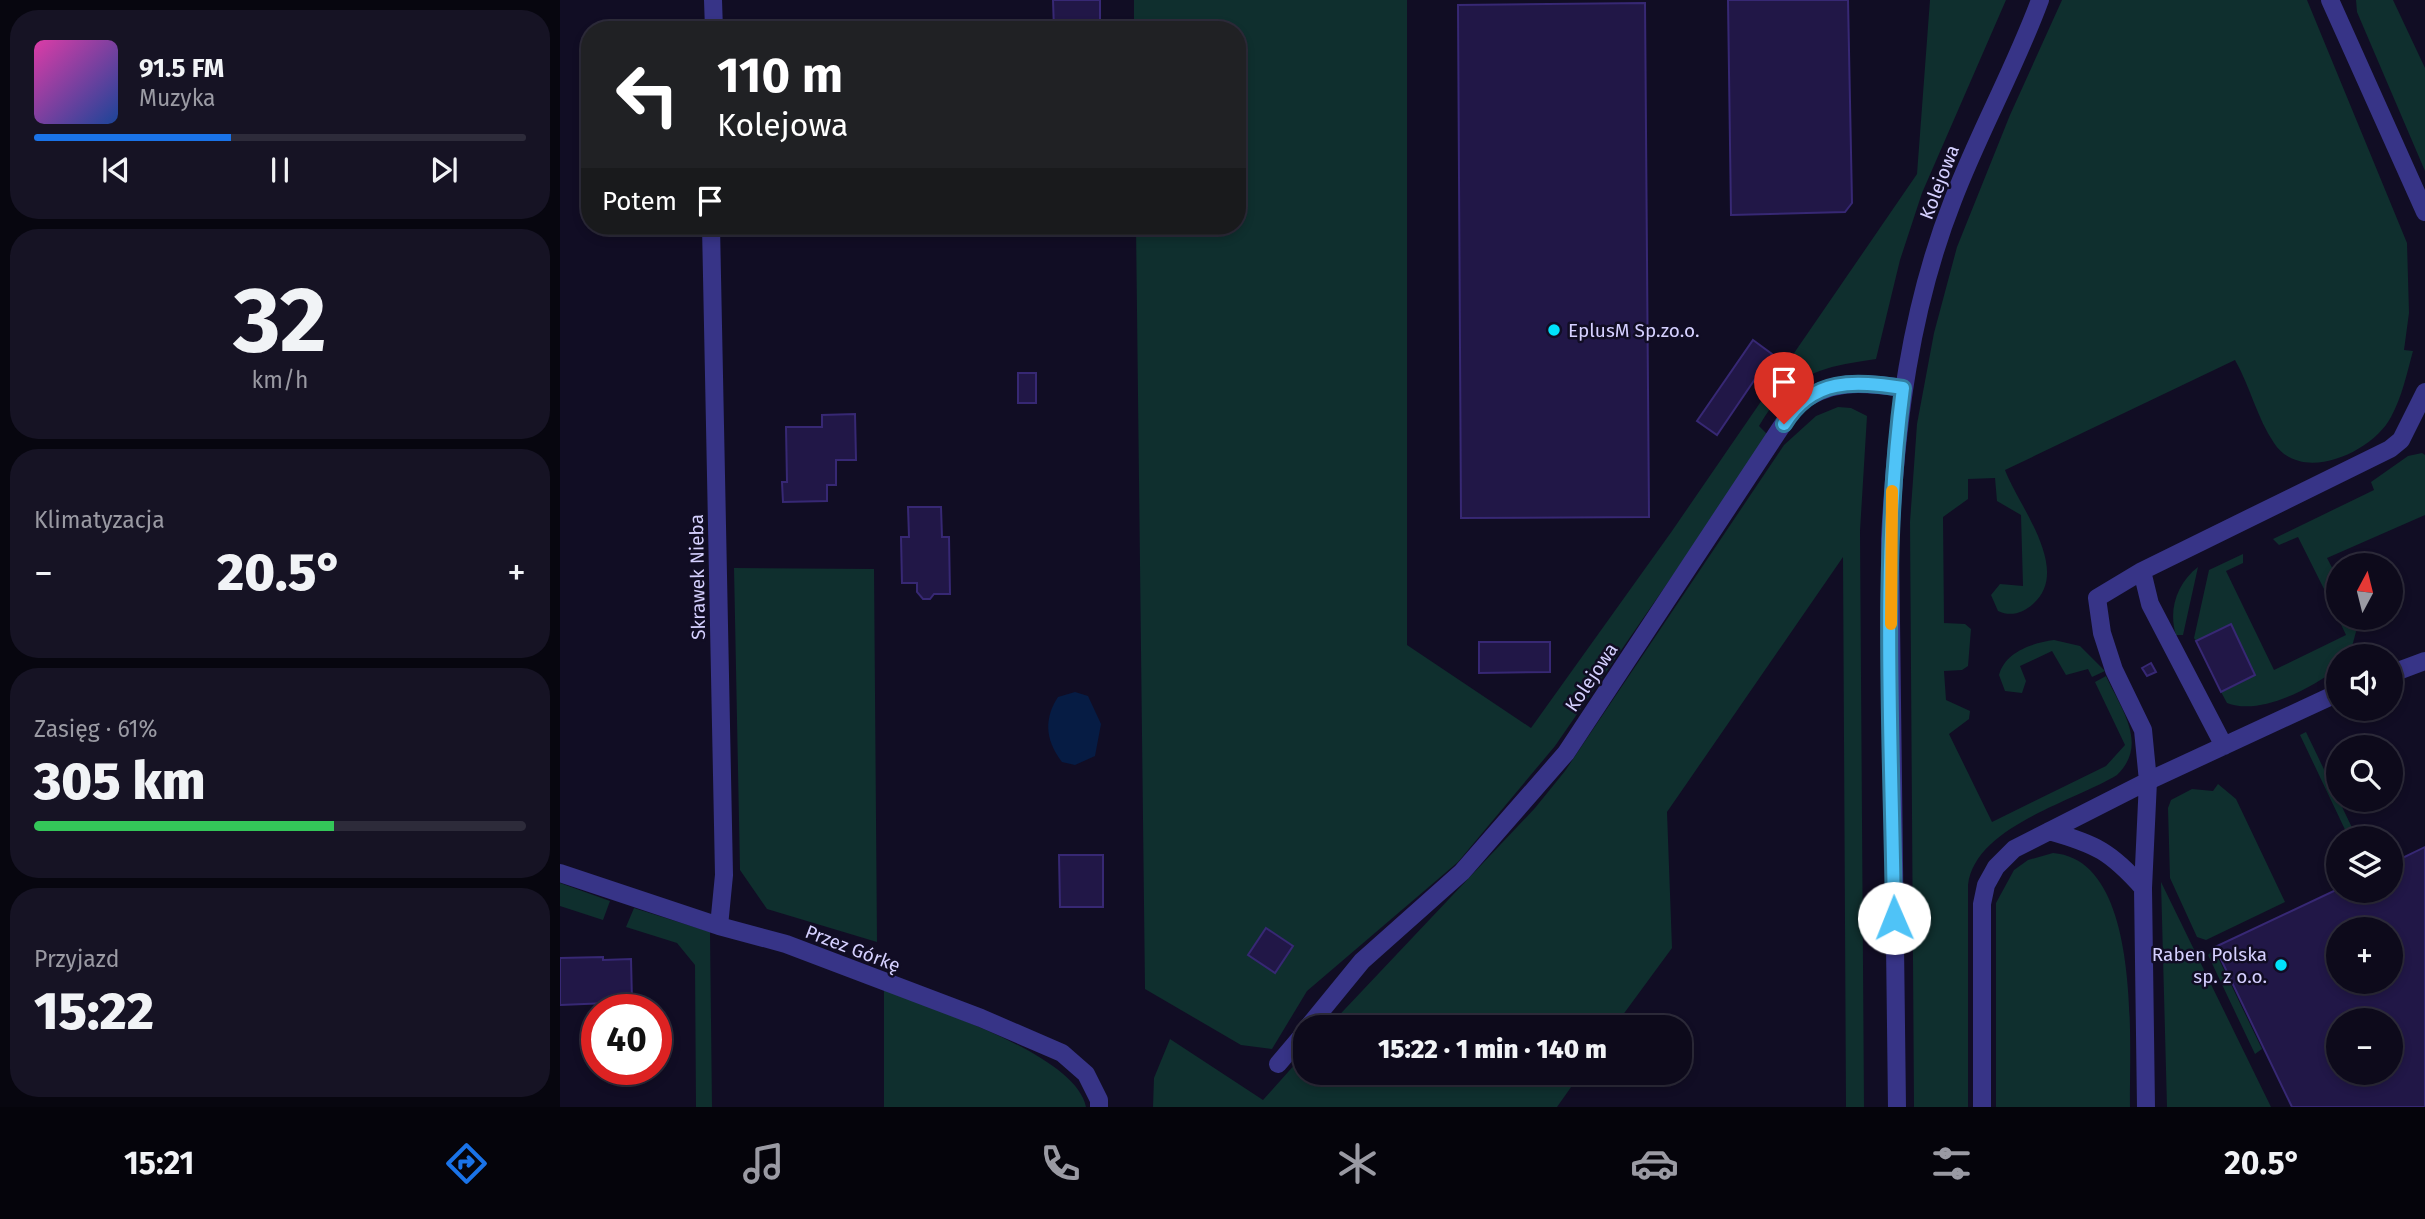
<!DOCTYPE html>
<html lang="pl">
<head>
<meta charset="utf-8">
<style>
	body { margin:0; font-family:"Fira Sans",sans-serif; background:#161324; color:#f1f3f6; height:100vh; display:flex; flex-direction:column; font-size:26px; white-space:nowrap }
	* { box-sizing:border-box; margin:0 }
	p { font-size:23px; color:#9a9aa3 }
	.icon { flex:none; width:38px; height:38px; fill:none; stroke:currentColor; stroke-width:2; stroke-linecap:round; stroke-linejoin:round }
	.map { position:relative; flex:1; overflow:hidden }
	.side { display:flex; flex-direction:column; gap:10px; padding:10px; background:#07060f; width:560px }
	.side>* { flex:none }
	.guide { position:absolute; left:21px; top:21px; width:665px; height:214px; border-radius:28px; box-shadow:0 4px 10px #0003,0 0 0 2px #2d2b3a; background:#202124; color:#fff; overflow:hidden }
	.needle { width:46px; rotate:7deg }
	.fabs { position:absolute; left:1766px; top:553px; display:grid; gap:14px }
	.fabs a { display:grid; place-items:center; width:77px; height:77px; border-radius:50%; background:#0d0a1b; box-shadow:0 4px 10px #0003,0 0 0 2px #2d2b3a; font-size:35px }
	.speed { position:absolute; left:21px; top:994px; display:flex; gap:14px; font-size:35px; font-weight:700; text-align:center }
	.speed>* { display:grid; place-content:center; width:91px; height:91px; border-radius:50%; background:#0d0a1b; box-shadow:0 4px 10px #0003,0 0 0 2px #2d2b3a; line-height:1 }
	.speed .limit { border:10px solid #d22; background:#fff; color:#111 }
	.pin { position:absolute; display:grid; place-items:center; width:60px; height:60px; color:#fff; margin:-72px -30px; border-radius:50% 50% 50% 0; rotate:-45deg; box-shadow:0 0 7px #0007 }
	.pin .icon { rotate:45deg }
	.me { position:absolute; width:77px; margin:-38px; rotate:359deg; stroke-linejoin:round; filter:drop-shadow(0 0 5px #0008) }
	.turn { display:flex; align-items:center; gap:24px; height:147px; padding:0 21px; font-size:32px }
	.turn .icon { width:91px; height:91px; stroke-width:2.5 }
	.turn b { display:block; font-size:49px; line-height:60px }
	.then { display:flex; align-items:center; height:66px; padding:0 21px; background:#0003; gap:14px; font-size:26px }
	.big { font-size:52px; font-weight:800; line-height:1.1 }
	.side .tile { flex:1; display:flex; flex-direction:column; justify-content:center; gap:10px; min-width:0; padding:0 24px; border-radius:28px; background:#161324 }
	.side .dial { align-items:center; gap:0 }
	.dial b { font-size:91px; line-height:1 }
	.song { display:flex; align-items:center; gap:21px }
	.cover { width:84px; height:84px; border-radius:10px; background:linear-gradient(135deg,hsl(320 70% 55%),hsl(220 70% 35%)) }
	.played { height:7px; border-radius:4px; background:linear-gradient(90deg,#1a73e8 40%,#2d2b3a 40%) }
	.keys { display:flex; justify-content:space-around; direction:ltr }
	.heat { display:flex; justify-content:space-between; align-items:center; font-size:38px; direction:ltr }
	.charge { height:10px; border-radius:5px; background:linear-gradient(90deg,#34c759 61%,#2d2b3a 0) }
	.trip { position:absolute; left:733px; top:1015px; width:399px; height:70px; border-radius:28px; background:#0d0a1b; box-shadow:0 4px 10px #0003,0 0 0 2px #2d2b3a; font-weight:800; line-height:70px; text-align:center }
	.tabs { display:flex; height:112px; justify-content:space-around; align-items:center; background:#05040b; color:#9a9aa3 }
	.tabs .icon { width:49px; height:49px }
	.tabs .on { color:#1a73e8 }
	.tabs b { font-size:32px; color:#f1f3f6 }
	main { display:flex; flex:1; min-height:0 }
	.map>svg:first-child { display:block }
	.green { fill:#0f2f2e }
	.water { fill:#061c44 }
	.building { fill:#211747; stroke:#372874; stroke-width:2; fill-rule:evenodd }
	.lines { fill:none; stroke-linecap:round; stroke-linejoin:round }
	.service { stroke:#373487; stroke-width:18 }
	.minor { stroke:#373487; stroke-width:18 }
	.tertiary { stroke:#373487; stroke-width:18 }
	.route-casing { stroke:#337fa1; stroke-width:18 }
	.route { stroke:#4fc3f7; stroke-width:12 }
	.slow { stroke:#f59e0b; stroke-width:12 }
	.poi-dot { fill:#00e2fb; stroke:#110d24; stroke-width:2.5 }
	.labels { text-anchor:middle; stroke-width:5; stroke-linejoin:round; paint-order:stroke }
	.street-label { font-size:19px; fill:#d5d0ff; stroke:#110d24 }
	.poi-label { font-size:19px; fill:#d5d0ff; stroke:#110d24; text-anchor:start }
</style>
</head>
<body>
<main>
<section class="side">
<div class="tile">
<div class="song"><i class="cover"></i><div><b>91.5 FM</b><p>Muzyka</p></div></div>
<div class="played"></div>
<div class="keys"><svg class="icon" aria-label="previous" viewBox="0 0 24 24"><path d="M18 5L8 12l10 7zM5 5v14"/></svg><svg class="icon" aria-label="pause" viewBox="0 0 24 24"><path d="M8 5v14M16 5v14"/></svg><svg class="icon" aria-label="next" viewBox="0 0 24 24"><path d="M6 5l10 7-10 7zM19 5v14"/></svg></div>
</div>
<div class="tile dial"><b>32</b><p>km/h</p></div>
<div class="tile"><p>Klimatyzacja</p>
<div class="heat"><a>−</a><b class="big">20.5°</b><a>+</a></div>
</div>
<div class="tile"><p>Zasięg · 61%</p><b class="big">305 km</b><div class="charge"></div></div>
<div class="tile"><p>Przyjazd</p><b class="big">15:22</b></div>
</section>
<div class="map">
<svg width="1865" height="1107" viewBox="0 0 1865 1107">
	<rect width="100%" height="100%" fill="#110d24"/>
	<path class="green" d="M574 0H847V645L971 728 1112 531 1357 174 1370 0H1446L1362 193 1340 260 1316 359C1260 367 1229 374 1199 426L1209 436 995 746 898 862 747 991 712 1049 681 1045 585 989 576 226H677V30H574Z
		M1502 0H1747L1847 243 1849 313 1844 350 1853 351C1847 373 1842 397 1831 417 1813 452 1741 485 1714 443 1697 418 1690 386 1675 360L1445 470C1459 507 1512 570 1473 604 1463 613 1451 617 1438 611L1431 595 1440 584 1463 586 1461 515 1437 501 1435 478 1408 479V499L1383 517 1384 623 1405 624 1411 629 1408 666 1402 670 1384 671 1386 700 1410 711 1409 719 1389 734 1432 822 1546 766 1565 745 1535 682 1546 676C1561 709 1589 744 1557 775 1513 802 1415 826 1408 885V1107H1354L1350 522 1357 424 1374 333 1397 247 1450 115Z
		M1796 0H1833L1865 68V171L1797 12Z
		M1278 407 1291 408 1307 416 1300 531 1304 1107H1286L1283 557 1107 812 1112 948 1054 1027H768L975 808 1005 771 1224 445 1256 416Z
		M1862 453 1865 455V515L1767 558 1778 579V617L1738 537 1719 545 1713 539 1814 490 1811 482 1848 456Z
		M1683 554V563L1666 571 1714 670 1786 635 1778 618H1797V628L1790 654 1778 656V668C1752 688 1700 716 1667 703L1661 692 1695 675 1671 624 1636 641 1634 638 1649 570Z
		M1638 567 1623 635H1616C1608 610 1617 583 1638 567Z
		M174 568 314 569 317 942 207 909 180 870Z
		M1494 640 1520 646 1545 671 1532 677 1528 669 1506 675 1492 651 1460 666 1466 681 1462 693 1445 691 1439 675C1445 652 1472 643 1494 640Z
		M1746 732 1797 838H1789L1740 735Z
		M1658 784 1676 799 1725 902 1646 940 1637 937 1610 878 1608 808 1611 800 1632 789 1653 791Z
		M1493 853C1583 860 1569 1045 1570 1107H1436V903L1454 870 1468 860Z
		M1601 882 1711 1107H1607Z
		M0 883 50 901 43 920 0 906Z
		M74 908 150 932 152 1107H136L135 965 117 943 66 927Z
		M1654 949 1702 1049 1695 1054 1648 955Z
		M324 990C371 1009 516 1054 526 1107H324Z
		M610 1039 703 1100 745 1053 746 1073H1021L997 1107H593L594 1078Z"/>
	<path class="water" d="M515 692 528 696 541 724 535 756 515 765 502 762C486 741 483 720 498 697Z"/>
	<path class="building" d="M493 0H540V30H494Z
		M1168 0H1288L1292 203 1285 212 1171 215Z
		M1085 3 1089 517 901 518 898 5Z
		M1193 340 1212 354 1157 435 1137 421Z
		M458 373H476V403H458Z
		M295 414 296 460H276V485H267V501L223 502 222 482H227L226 427H262V415Z
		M348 507H381L382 537H389L390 594H374L370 599H363L357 592V583H342L341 537H349Z
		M1671 624 1695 675 1661 692 1636 641Z
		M919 642H990V672L919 673Z
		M1591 663 1596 672 1587 676 1582 668Z
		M1865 847V1107H1732L1655 947 1778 889 1830 891V864ZM1778 929H1830V982H1778ZM1778 1020H1830V1073H1778Z
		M499 855H543V907H500Z
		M706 928 733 946 715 973 688 955Z
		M43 957V960L71 959 72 1002 0 1005V958Z"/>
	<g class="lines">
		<path class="service" d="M1770 0 1865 212
			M1582 571 1590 604 1664 746
			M1830 674 1865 661
			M1489 831C1536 844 1551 852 1583 888
			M748 1027 802 961 902 872 1006 753 1235 406C1270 379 1301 382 1343 388
			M718 1064 746 1031
			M1422 1107V904L1426 885 1436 867 1454 849 1588 781 1778 693
			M1586 1107 1583 888 1588 781 1583 730 1554 670 1542 633 1537 598 1582 571 1830 449 1841 440 1865 392"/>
		<path class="minor" d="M153 0 154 30
			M151 226 164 875 159 926
			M0 873 159 926 226 944 421 1018 502 1053 526 1074 539 1100V1107"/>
		<path class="tertiary" d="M1337 1107 1330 539C1336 424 1350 309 1393 200 1419 132 1455 68 1480 0"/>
	</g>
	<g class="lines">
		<defs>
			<path id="route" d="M1224 424C1253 377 1294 381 1343 388 1320 563 1332 742 1334 918"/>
		</defs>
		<use href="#route" class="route-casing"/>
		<use href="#route" class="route"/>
		<path class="slow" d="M1331 624 1332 491"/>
	</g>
	<g class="poi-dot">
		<circle cx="994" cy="330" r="7"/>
		<circle cx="1721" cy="965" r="7"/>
	</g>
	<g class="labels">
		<g class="street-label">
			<text transform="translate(1379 182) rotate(-69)" y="7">Kolejowa</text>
			<text transform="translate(137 577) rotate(-91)" y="7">Skrawek Nieba</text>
			<text transform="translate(1031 677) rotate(-56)" y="7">Kolejowa</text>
			<text transform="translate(293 948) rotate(21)" y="7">Przez Górkę</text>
		</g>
		<g class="poi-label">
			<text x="1008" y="337">EplusM Sp.zo.o.</text>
			<text x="1707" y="961" text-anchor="end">Raben Polska<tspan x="1707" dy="22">sp. z o.o.</tspan></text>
		</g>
	</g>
</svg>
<div class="fabs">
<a><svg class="needle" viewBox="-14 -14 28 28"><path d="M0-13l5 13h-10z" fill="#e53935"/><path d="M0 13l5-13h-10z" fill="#9a9aa3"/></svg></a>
<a><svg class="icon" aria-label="sound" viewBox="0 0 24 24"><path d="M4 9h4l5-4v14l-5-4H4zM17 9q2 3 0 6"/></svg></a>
<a><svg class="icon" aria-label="search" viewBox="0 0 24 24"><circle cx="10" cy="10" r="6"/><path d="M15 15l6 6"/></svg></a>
<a><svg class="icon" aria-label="layers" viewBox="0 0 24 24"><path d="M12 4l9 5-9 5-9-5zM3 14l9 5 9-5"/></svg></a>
<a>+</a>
<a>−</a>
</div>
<div class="speed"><div class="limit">40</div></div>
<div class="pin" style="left:1224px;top:424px;background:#d93025"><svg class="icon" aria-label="arrive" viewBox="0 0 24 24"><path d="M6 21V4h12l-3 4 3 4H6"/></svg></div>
<svg class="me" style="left:1334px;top:918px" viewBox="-20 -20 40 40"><circle r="19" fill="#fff"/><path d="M0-13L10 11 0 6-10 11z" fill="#4fc3f7"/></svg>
<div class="trip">15:22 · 1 min · 140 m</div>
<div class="guide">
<div class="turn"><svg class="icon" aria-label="left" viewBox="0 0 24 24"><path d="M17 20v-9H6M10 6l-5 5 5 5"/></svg><div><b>110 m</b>Kolejowa</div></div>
<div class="then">Potem<svg class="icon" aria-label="arrive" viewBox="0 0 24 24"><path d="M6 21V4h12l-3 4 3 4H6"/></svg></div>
</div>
</div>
</main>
<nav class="tabs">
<b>15:21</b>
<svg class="icon on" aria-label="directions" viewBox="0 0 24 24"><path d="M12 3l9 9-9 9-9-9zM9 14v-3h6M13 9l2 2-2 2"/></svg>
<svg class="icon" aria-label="music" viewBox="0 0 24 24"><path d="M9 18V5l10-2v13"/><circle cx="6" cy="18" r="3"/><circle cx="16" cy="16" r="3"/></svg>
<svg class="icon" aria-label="phone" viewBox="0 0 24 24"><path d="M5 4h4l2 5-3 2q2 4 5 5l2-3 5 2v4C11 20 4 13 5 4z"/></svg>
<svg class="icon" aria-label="climate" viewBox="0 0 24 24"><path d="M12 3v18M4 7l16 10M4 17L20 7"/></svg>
<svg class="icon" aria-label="car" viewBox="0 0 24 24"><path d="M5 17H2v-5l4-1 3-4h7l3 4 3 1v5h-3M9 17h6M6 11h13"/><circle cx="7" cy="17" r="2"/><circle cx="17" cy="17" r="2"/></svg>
<svg class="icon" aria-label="filters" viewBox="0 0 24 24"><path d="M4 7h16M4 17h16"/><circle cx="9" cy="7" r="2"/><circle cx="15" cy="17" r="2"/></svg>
<b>20.5°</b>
</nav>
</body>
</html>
